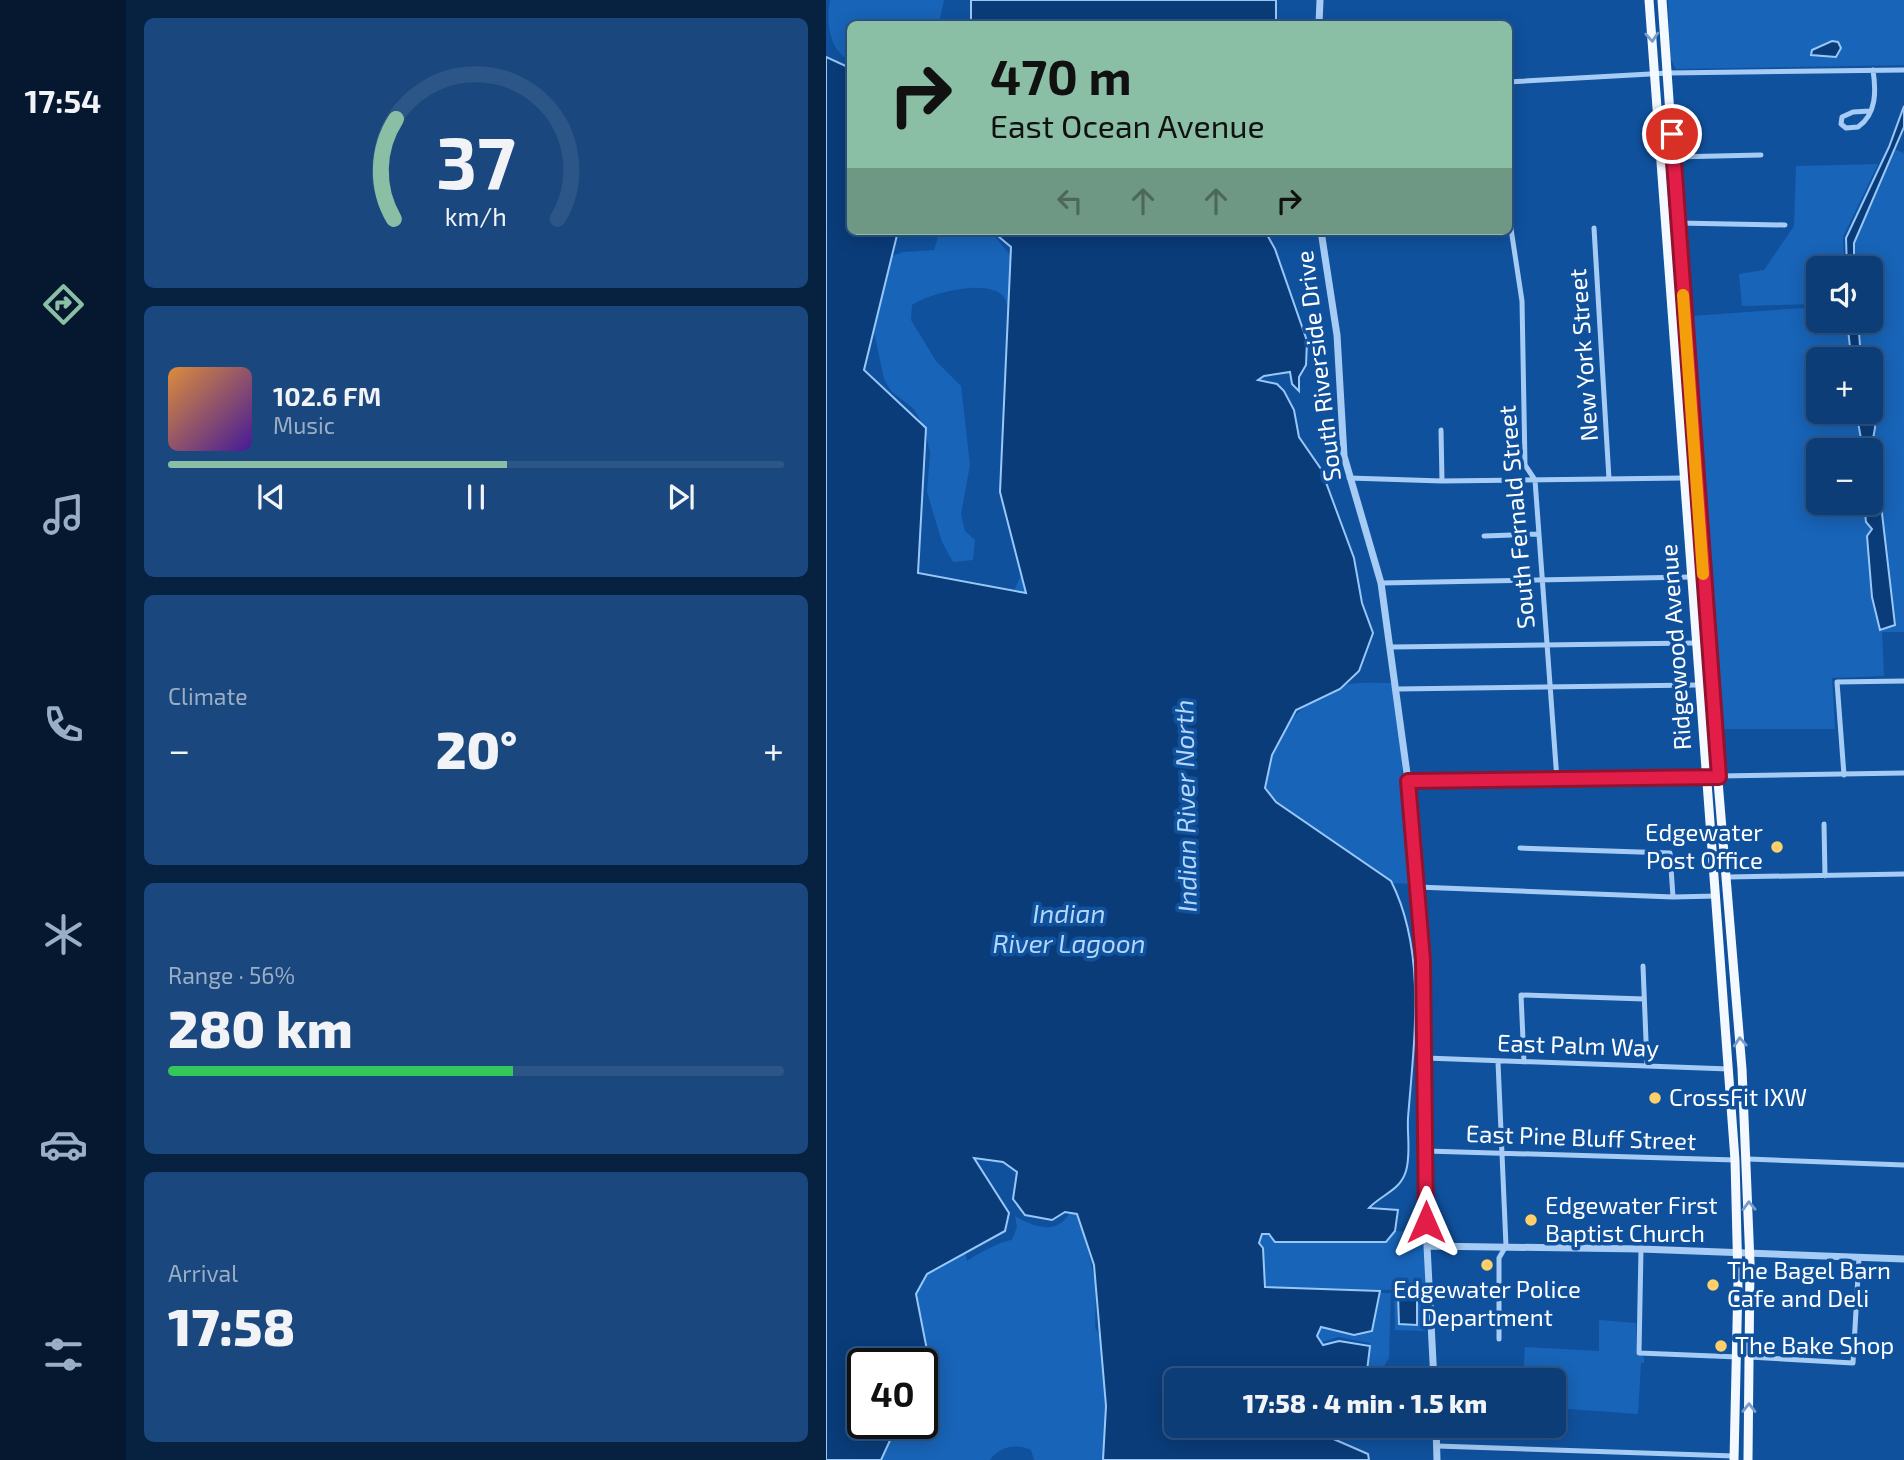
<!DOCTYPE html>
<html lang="en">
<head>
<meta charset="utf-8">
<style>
	body { margin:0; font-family:"Exo 2",sans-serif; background:#1a487e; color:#f1f3f6; height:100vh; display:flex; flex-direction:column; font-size:26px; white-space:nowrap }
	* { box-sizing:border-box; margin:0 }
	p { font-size:23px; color:#9aaec5 }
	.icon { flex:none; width:38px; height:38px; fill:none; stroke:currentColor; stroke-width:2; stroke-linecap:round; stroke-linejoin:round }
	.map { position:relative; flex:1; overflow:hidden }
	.side { display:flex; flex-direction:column; gap:18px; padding:18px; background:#072241; width:700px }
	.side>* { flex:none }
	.top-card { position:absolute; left:21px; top:21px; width:665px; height:214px; border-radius:10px; box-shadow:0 4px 18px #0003,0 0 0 2px #2c5688; background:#8abfa5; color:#111; overflow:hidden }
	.tools { position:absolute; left:980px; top:256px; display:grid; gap:14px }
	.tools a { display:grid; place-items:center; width:77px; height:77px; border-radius:10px; background:#0c3d76; box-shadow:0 4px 18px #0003,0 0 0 2px #2c5688; font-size:35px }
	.speed { position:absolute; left:21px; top:1348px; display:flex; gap:14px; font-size:35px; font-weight:700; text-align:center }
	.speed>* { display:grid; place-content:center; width:91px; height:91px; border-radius:50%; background:#0c3d76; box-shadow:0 4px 18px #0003,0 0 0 2px #2c5688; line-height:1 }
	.speed .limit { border:4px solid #111; border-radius:10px; background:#fff; color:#111 }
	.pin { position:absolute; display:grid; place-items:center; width:60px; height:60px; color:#fff; margin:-30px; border:4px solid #fff; border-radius:50%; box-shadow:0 2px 7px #0007 }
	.me { position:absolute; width:77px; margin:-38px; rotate:0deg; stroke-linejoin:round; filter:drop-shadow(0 0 5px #0008) }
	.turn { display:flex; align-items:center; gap:24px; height:147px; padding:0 28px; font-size:32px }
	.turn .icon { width:91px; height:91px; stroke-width:2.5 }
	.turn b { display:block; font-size:49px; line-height:60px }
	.lanes { display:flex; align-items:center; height:66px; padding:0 28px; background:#0003; justify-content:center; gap:35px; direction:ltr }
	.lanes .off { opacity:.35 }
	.big { font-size:52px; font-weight:800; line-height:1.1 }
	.side .tile { flex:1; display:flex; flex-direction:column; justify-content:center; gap:10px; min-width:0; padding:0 24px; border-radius:10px; background:#1a487e }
	.side .dial { align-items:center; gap:0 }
	.dial svg { height:182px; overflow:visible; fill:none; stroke:#2c5688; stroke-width:7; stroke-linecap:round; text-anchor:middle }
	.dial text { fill:#f1f3f6; stroke:none }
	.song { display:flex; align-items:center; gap:21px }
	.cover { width:84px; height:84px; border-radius:10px; background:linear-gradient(135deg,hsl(30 70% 55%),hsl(260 70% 35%)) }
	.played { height:7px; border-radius:4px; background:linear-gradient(90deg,#8abfa5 55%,#2c5688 55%) }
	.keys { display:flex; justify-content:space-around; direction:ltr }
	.heat { display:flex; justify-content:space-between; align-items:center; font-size:38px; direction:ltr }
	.charge { height:10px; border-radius:5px; background:linear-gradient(90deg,#34c759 56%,#2c5688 0) }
	.trip { position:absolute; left:338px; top:1368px; width:402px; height:70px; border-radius:10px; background:#0c3d76; box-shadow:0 4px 18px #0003,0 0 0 2px #2c5688; font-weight:800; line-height:70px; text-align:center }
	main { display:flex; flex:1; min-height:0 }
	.dock { display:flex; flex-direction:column; width:126px; justify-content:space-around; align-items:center; background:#05182f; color:#9aaec5 }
	.dock .icon { width:49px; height:49px }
	.dock .current { color:#8abfa5 }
	.dock b { font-size:32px; color:#f1f3f6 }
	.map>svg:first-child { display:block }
	.green { fill:#1864b8; fill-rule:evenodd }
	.water { fill:#0a3c79; stroke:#98c7f8; stroke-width:2 }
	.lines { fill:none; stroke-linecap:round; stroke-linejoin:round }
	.minor { stroke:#a6ccf5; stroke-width:5 }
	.tertiary { stroke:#a6ccf5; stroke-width:7 }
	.primary { stroke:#f4f8ff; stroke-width:9 }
	.oneway { stroke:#779cc9 }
	.route-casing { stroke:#92132f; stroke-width:18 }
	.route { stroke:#e11d48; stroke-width:12 }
	.slow { stroke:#f59e0b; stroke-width:12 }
	.poi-dot { fill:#ffd06a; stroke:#10519d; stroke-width:2.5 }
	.labels { text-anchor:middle; stroke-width:7; stroke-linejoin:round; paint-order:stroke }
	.street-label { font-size:24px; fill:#fff; stroke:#10519d }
	.poi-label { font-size:24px; fill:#fff; stroke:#10519d; text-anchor:start }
	.water-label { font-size:26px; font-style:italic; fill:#b3d6fb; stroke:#10519d }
</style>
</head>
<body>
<main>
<nav class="dock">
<b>17:54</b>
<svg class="icon current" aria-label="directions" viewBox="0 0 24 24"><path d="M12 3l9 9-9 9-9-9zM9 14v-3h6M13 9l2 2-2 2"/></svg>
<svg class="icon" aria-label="music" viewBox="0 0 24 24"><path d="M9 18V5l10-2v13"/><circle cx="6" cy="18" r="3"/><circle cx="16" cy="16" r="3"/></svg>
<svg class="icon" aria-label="phone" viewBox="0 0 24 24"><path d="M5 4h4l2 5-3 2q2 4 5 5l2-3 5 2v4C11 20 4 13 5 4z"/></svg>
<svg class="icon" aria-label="climate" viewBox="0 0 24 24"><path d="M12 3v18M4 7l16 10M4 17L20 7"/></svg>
<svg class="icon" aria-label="car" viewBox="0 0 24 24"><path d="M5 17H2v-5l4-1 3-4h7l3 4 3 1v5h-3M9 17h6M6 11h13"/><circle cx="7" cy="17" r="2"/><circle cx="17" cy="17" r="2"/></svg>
<svg class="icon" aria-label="filters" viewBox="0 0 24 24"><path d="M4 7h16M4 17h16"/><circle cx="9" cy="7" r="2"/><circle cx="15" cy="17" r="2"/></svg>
</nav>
<section class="side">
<div class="tile dial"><svg viewBox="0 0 100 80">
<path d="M14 69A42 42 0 1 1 86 69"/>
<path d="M14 69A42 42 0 0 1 15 25" stroke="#8abfa5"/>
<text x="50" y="56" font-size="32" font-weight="700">37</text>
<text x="50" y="72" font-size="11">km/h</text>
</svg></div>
<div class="tile">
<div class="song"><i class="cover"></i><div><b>102.6 FM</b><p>Music</p></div></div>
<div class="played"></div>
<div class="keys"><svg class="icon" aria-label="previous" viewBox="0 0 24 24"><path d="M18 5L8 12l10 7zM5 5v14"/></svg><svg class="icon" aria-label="pause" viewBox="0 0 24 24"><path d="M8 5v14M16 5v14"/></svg><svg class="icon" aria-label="next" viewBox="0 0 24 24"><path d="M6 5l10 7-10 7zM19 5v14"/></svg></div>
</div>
<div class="tile"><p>Climate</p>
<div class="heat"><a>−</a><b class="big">20°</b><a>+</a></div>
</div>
<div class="tile"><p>Range · 56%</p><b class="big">280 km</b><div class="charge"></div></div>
<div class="tile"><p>Arrival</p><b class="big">17:58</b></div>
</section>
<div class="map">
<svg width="1078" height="1460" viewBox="0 0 1078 1460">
	<rect width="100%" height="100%" fill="#10519d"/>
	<path class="green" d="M4 0H118L113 24H24V61C3 49 0 24 4 0Z
		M842 0H1078V65L850 69 844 58Z
		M1068 149 1078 153V632H1056L1058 676 1006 678 1009 729H897L865 316 992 307V320H1045V268H1028V243ZM992 359H1045V411H992ZM992 450H1045V502H992Z
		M1052 164 1017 237 1018 268H992V304L916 306 913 274 938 270 968 226 970 166Z
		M114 231H164L193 265 233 610 187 593 195 575C191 505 186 435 182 365 181 353 183 309 180 301 170 275 103 293 86 305L85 320 110 361 135 386 144 465 135 514 139 531 149 540 147 560 127 562 116 542 101 492 104 452 98 427 88 409 65 391 58 379 45 318 60 258 77 252 108 250Z
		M568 683 587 884 562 883 447 806 430 774C446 738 483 689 524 684 538 682 554 683 568 683Z
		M245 1210 254 1215 270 1286 269 1328 274 1336 280 1406 277 1460H208L205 1450C190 1443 173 1447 164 1460H55L72 1423H96V1402L108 1386 90 1294 101 1274 139 1251 141 1261C149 1255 175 1241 186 1240L191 1227 189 1216C210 1229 234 1235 245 1210Z
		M569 1231 599 1233V1331L569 1330 568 1290 439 1287 437 1248 433 1243 435 1233 560 1242Z
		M551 1293H565L563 1358 558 1366 543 1372 540 1370V1349L544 1343 512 1337 496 1342 491 1340 489 1328Z
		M773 1320 810 1323V1353L818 1357V1363H815L812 1414 728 1408V1381H697L699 1347 773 1351Z"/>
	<path class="water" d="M145 0H450V24H145Z
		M1006 41 1012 42 1015 48 1010 57 985 55 986 50Z
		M0 57 24 68V231H72L38 370 100 428 92 573 200 593 174 492 185 247 166 231H439L449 249 481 341 480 365 473 377V391L466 384 464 372 438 376 432 380 451 384 458 391 468 410 473 437 495 469 528 558 536 603 547 633 533 671 514 689 470 710 446 755 439 788 450 802 565 881C601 952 588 1041 582 1118 581 1135 585 1154 580 1171 574 1191 556 1194 543 1208L572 1210 569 1231 560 1242H449L443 1234H436L433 1243 437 1248 439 1287 554 1291 546 1331 528 1335 495 1327 491 1336 497 1345 513 1341 544 1346 540 1379 350 1381V1426H496V1434L542 1454 543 1460H277L280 1406 268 1265 251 1214 239 1212 226 1220 199 1215 187 1199 191 1172 177 1162 148 1158 183 1213 179 1231 101 1274 90 1294 108 1386 96 1402V1363H37V1423H72L55 1460H0Z
		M1078 106V127L1028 243V268H1021L1020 238 1063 147Z
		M1021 320H1032L1035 359 1025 356Z
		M1045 392C1051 412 1052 432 1042 450H1037L1030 411H1045Z
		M1045 462 1052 479 1069 625 1054 630 1046 597 1041 536 1046 529 1040 522 1038 502H1045Z
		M572 1294 591 1295V1325L573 1324Z"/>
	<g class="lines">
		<path class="minor" d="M682 82 842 73 1078 70
			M1044 111 1027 112 1016 117 1015 124 1020 128 1032 127C1051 114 1050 90 1047 70
			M847 157 935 155
			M682 209 696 301 699 465 709 480 731 780
			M852 223 959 225
			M768 228 783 479
			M615 430 616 481
			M523 478 616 481 857 478
			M658 536 713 534
			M555 583 864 577
			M566 647 869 643
			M571 689 871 685
			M1018 775 1011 682 1078 681
			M582 781 1078 773
			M998 824 999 876
			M694 848 844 853 847 897
			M902 877 1078 874
			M591 887 847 897 891 896
			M817 966 821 1065
			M600 1058 903 1069
			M672 1062 680 1246 673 1258V1339
			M698 1062 695 995 818 999
			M600 1151 909 1160
			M922 1159 1078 1165
			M815 1249 813 1353 912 1357
			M923 1357 1027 1363 1033 1258
			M611 1446 908 1456"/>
		<path class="tertiary" d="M493 24 494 0
			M495 231 511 335 518 456 555 583 582 781 597 960 601 1246 608 1381
			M601 1246 815 1249 1078 1259
			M610 1426 611 1460"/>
		<path class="primary" d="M823 0 909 1160 912 1281 908 1460
			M836 0 884 685 916 1069 924 1263 922 1460
			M841 231C858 248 844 284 856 305
			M860 483 864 490 872 558"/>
	</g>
	<defs><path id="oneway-chevron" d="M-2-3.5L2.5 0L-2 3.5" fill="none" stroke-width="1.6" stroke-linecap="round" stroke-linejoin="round" transform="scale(1.75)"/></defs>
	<g class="oneway">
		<use href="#oneway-chevron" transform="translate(826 37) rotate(86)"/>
		<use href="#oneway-chevron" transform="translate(914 1042) rotate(-94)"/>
		<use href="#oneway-chevron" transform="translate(923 1206) rotate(-92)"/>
		<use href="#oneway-chevron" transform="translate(923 1408) rotate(-89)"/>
	</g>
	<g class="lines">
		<defs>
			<path id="route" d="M600 1222 597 960 582 781 893 777 846 134"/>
		</defs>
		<use href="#route" class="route-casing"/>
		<use href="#route" class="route"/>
		<path class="slow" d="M857 295 877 574"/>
	</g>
	<g class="poi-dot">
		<circle cx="951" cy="847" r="7"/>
		<circle cx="829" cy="1098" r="7"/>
		<circle cx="705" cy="1220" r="7"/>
		<circle cx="661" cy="1265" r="7"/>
		<circle cx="887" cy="1285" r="7"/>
		<circle cx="895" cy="1346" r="7"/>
	</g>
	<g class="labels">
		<g class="street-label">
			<text transform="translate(758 355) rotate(-94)" y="8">New York Street</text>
			<text transform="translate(493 366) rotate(-97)" y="8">South Riverside Drive</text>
			<text transform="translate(691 517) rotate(-95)" y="8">South Fernald Street</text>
			<text transform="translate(850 647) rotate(-94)" y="8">Ridgewood Avenue</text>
			<text transform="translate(752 1046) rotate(2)" y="8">East Palm Way</text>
			<text transform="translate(755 1138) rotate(2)" y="8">East Pine Bluff Street</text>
		</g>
		<g class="poi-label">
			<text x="937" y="841" text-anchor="end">Edgewater<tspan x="937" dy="28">Post Office</tspan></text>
			<text x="843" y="1106">CrossFit IXW</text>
			<text x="719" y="1214">Edgewater First<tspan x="719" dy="28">Baptist Church</tspan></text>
			<text x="901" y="1279">The Bagel Barn<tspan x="901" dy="28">Cafe and Deli</tspan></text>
			<text x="661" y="1298" text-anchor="middle">Edgewater Police<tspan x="661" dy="28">Department</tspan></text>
			<text x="909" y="1354">The Bake Shop</text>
		</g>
		<g class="water-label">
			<text transform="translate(360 806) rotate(-91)" y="9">Indian River North</text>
			<text x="243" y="923">Indian<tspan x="243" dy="30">River Lagoon</tspan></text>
		</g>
	</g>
</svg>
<div class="tools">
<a><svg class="icon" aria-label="sound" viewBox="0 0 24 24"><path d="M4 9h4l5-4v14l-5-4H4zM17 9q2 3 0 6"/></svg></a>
<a>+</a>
<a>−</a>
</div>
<div class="speed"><div class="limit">40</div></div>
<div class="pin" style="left:846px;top:134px;background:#d93025"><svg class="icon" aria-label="arrive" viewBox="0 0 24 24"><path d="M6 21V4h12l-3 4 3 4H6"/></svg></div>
<svg class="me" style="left:600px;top:1222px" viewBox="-20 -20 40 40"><path d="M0-17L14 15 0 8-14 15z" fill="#e11d48" stroke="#fff" stroke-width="4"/></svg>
<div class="trip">17:58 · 4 min · 1.5 km</div>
<div class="top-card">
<div class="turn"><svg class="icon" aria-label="right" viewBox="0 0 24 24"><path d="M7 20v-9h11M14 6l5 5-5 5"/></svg><div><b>470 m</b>East Ocean Avenue</div></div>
<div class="lanes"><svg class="icon off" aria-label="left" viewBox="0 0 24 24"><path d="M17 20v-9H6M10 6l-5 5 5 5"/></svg><svg class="icon off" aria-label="ahead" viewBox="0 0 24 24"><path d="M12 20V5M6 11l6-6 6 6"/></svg><svg class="icon off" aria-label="ahead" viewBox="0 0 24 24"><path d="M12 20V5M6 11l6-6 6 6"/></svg><svg class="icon" aria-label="right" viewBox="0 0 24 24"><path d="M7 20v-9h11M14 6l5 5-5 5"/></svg></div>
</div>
</div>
</main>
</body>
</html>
